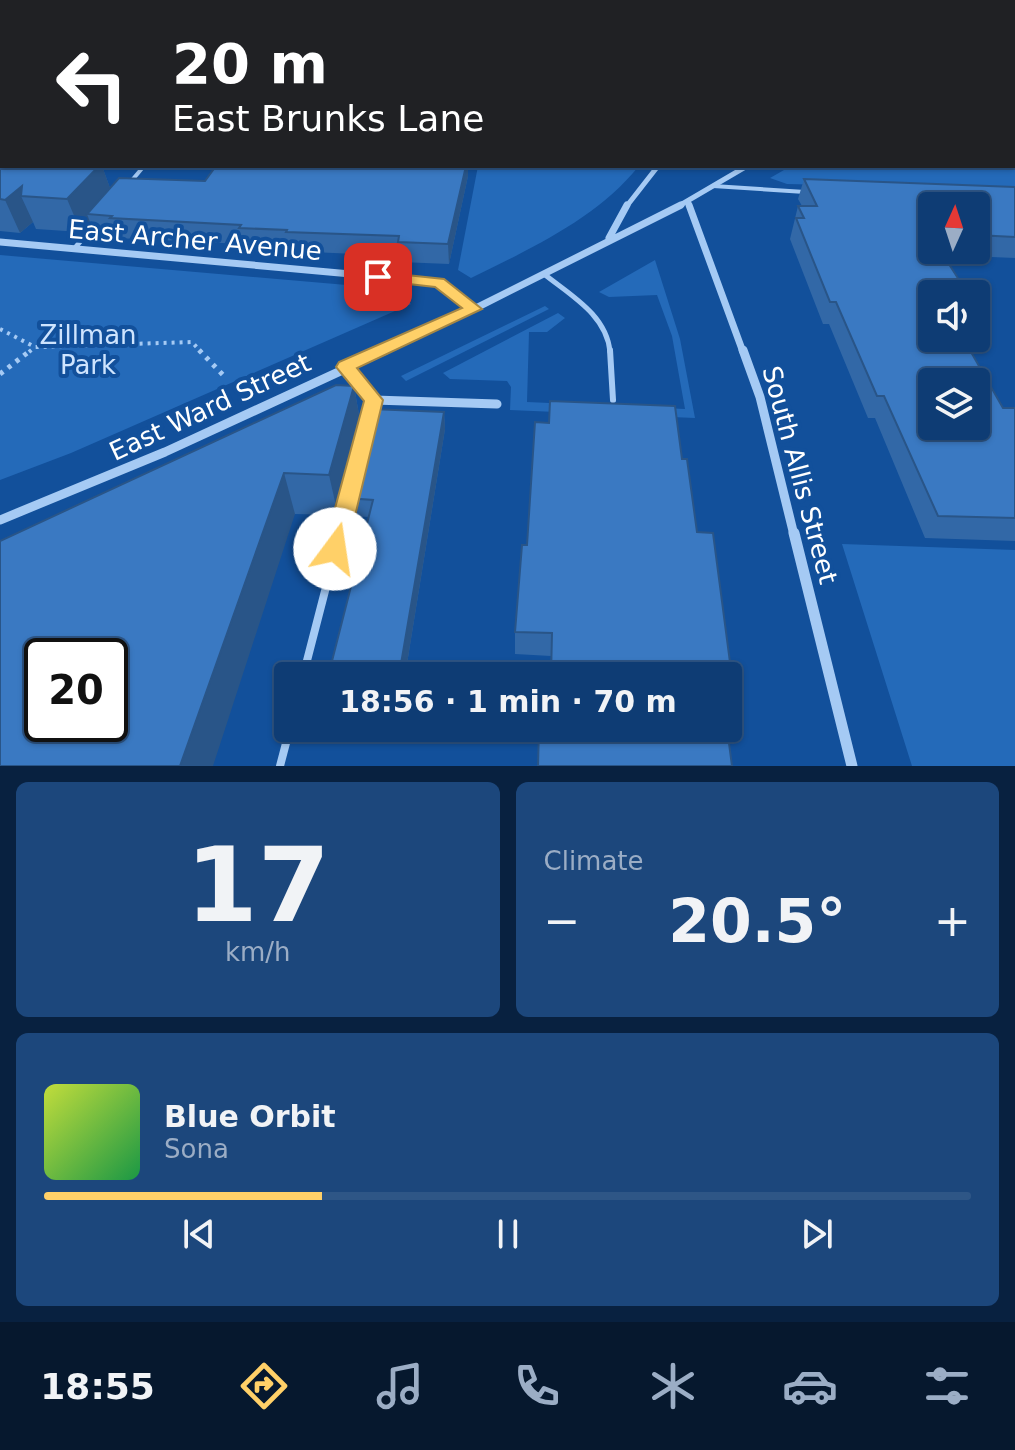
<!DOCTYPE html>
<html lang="en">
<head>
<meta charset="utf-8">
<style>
	body { margin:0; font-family:"DejaVu Sans",sans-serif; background:#1c477c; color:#f1f3f6; height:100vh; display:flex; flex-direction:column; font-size:30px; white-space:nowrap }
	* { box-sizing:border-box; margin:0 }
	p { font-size:26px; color:#9badc5 }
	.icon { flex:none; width:44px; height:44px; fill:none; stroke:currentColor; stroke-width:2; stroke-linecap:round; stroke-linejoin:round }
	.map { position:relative; height:766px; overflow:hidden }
	.drawer { display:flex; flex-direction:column; gap:16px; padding:16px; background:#082140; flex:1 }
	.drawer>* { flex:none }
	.top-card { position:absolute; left:0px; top:0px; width:1016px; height:168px; box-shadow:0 2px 6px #0004,0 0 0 2px #2e5686; background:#202124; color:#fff; overflow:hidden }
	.needle { width:52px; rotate:3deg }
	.buttons { position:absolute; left:918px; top:192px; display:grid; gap:16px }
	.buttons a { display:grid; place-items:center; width:72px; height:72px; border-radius:8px; background:#0e3c74; box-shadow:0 2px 6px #0004,0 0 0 2px #2e5686; font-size:40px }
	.speed { position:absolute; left:24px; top:638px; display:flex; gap:16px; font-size:40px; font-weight:700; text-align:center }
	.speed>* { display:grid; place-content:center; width:104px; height:104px; border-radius:50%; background:#0e3c74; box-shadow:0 2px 6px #0004,0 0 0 2px #2e5686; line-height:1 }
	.speed .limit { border:4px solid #111; border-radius:12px; background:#fff; color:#111 }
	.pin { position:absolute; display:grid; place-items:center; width:68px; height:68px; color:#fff; margin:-34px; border-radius:16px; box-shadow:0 4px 12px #0006 }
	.me { position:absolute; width:88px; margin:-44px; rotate:14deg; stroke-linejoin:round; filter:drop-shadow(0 0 6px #0008) }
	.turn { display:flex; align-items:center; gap:28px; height:168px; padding:0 40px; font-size:36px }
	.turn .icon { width:104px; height:104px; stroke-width:2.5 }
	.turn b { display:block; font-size:56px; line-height:68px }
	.big { font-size:60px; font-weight:800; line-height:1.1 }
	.drawer .tile { flex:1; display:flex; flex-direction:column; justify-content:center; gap:12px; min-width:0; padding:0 28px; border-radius:12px; background:#1c477c }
	.drawer .dial { align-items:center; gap:0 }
	.dial b { font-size:104px; line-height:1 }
	.song { display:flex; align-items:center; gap:24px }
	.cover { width:96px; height:96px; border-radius:12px; background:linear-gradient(135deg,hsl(70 70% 55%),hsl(140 70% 35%)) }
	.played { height:8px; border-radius:4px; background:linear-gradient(90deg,#ffd068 30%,#2e5686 30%) }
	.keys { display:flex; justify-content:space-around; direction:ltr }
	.heat { display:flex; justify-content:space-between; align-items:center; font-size:44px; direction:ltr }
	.drawer .tiles { flex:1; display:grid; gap:16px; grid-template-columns:1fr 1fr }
	.tile:last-child { grid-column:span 2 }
	.trip { position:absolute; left:274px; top:662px; width:468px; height:80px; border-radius:8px; background:#0e3c74; box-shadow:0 2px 6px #0004,0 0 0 2px #2e5686; font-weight:800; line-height:80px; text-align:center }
	.tab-bar { display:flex; height:128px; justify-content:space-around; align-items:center; background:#06182e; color:#9badc5 }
	.tab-bar .icon { width:56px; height:56px }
	.tab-bar .active { color:#ffd068 }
	.tab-bar b { font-size:36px; color:#f1f3f6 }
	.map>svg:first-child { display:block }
	.green { fill:#246ab9 }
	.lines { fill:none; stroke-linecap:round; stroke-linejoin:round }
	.path-far1 { stroke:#a5caf4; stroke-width:4; stroke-dasharray:3 5; stroke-linecap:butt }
	.path { stroke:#a5caf4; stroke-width:5; stroke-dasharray:4 6; stroke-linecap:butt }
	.lane-far4 { stroke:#a5caf4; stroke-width:3 }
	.lane-far3 { stroke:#a5caf4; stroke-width:4 }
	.lane-far2 { stroke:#a5caf4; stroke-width:5 }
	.lane-far1 { stroke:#a5caf4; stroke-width:6 }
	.lane { stroke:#a5caf4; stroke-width:8 }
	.street-far4 { stroke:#a5caf4; stroke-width:4 }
	.street-far3 { stroke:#a5caf4; stroke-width:5 }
	.street-far2 { stroke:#a5caf4; stroke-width:7 }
	.street-far1 { stroke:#a5caf4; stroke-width:9 }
	.street { stroke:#a5caf4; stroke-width:11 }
	.secondary { fill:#d5e7fd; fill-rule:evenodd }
	.wall { fill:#3268a7; fill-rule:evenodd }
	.shaded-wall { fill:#295588 }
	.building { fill:#3a79c2; stroke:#295588; stroke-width:2; fill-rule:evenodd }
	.route { fill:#ffd068; stroke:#a68744; stroke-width:2 }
	.labels { text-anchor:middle; stroke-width:8; stroke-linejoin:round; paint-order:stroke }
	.street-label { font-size:26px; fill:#fff; stroke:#12509b }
	.park-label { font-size:26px; fill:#cee4fe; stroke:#12509b }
</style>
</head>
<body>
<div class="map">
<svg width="1015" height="766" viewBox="0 0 1015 766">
	<rect width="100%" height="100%" fill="#12509b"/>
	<path class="green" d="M1015 124V189L787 184 770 178 791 166H1014Z
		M478 166H639C596 219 530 249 471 278L458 270Z
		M0 255 393 289 411 304 71 453 0 480Z
		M655 260 680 339 695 418 510 410 511 387 507 381 450 379 443 373 558 313 565 318 547 332H529L527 402 685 409 672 336 657 295 609 297 599 292Z
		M545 306 549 309 406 381 401 376Z
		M842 544 1015 550V766H912Z"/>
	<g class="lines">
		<path class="path-far1" d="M0 329 35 347 192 342 201 352
			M29 352 35 347"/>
		<path class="path" d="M199 350 225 377
			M0 374 31 350"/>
		<path class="lane-far4" d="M728 0 735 2
			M40 2 48 0"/>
		<path class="lane-far3" d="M128 185 144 166
			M713 186 805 192"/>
		<path class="lane-far2" d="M74 249 95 224
			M544 274C570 295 607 315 610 352"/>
		<path class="lane-far1" d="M610 350 613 400
			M339 535 349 497"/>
		<path class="lane" d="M303 676 340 533
			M280 766 290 728"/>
		<path class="street-far4" d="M117 2 120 0"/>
		<path class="street-far3" d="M688 201 690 207
			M626 207 658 166
			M677 207 747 166"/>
		<path class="street-far2" d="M689 205 743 352
			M609 238 627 205
			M0 242 439 282 474 309
			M381 352 474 309 681 205"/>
		<path class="street-far1" d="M743 350 760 397 794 535
			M345 367 374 400 497 404
			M0 520 165 452 386 350"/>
		<path class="street" d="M794 533 852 766"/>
		<path class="secondary" d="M0 0H7L9 2 2 3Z
			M0 35H2V41H0Z
			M1014 85H1015V91H1014Z
			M1014 109H1015V115H1014Z"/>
	</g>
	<path class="wall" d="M964 0H1015V36L1014 2H966Z
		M0 45 2 166H102L110 188 205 181 216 166H468V176L449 264 400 262 399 256 290 251V249L244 247 243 244 117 238 116 235 95 233 90 222 81 232 36 229 33 222 20 233 0 231Z
		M804 179 1015 187V258L944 255 932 294 1003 408H1015V541L925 538 875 418H868L829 324H823L790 239 798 206H802L798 199ZM932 206H976V250H932Z
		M354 386 361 426 338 515 295 514 0 766Z
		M444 412 445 429 405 676H336L332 661 369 517 350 516 347 498Z
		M682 459 697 532 733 685 728 698V676H550L551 656 515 654V632L527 545Z"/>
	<path class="shaded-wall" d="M99 166H102L113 196 87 214 90 222 81 232 67 199Z
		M466 166H468V176L449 264 448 244Z
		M22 186 21 196 33 222 20 233 5 200Z
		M354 386 361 426 338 515 329 475Z
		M444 412 445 429 405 676H403L401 664Z
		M284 473 295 514 213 766H180Z"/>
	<path class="building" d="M123 0H631V2H120Z
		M997 0H1015V14L1014 2H999Z
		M0 45 2 46V166H99L67 199 21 196 22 186 5 200 0 199Z
		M216 166H466L448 244 398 242 399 236 286 232 287 230 239 228 241 225 110 218 112 216 87 214 119 178 205 181Z
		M804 179 1015 187V237L976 235V206H932V233H930L932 237V250H940L968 294H932V338H963L1003 408H1015V518L938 516 884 396H877L836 302H830L796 218H804L798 206H817ZM932 382H976V426H932Z
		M336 385 354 386 329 475 284 473 180 766H0V541ZM42 656H110V724H42Z
		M550 401 675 406 682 459H687L697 532 713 533 733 685H728V676H551L552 633 515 632 522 545H527L535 422 549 423Z
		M371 409 444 412 401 664 332 661 373 500 347 498Z
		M539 728H727L732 766H538Z"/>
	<path class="route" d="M378 272 444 279 482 309 357 368 383 400 347 549 343 556 335 559 327 556 324 549 364 401 336 367 339 362 462 308 435 287 373 280V274Z"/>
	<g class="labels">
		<g class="street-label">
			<text transform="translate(195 240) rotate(5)" y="9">East Archer Avenue</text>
			<text transform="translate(210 407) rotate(-25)" y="9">East Ward Street</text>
			<text transform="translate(800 475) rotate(75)" y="9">South Allis Street</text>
		</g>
		<g class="park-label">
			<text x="88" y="344">Zillman<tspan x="88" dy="30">Park</tspan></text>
		</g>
	</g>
</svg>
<div class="buttons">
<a><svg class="needle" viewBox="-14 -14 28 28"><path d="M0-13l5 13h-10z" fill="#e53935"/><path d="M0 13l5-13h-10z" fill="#9badc5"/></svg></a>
<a><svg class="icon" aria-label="sound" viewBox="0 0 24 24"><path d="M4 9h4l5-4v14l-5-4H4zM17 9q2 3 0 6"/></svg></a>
<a><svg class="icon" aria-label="layers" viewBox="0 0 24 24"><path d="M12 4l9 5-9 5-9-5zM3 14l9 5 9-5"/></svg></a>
</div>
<div class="speed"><div class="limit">20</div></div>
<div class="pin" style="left:378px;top:277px;background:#d93025"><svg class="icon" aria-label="arrive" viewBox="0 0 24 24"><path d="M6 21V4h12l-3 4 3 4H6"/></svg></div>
<svg class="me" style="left:335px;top:549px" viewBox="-20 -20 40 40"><circle r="19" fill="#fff"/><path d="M0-13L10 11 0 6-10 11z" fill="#ffd068"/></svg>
<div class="trip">18:56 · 1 min · 70 m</div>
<div class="top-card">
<div class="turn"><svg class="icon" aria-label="left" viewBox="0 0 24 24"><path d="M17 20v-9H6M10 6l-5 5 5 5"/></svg><div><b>20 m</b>East Brunks Lane</div></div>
</div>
</div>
<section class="drawer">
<div class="tiles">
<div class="tile dial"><b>17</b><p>km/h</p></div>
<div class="tile"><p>Climate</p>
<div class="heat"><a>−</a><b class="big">20.5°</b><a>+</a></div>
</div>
<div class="tile">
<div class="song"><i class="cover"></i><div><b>Blue Orbit</b><p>Sona</p></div></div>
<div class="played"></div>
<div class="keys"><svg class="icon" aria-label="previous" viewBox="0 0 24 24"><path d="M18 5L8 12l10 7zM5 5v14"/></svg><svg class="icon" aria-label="pause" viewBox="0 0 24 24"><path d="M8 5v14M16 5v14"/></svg><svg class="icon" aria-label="next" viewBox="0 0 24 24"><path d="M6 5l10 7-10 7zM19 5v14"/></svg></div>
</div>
</div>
</section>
<nav class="tab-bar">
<b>18:55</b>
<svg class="icon active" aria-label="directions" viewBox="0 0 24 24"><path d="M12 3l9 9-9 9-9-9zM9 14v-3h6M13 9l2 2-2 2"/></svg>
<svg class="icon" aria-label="music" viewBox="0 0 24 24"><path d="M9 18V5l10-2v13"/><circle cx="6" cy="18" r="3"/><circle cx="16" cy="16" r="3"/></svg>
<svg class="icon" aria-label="phone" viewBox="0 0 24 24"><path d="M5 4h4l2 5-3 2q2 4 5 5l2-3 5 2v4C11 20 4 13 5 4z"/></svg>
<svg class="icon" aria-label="climate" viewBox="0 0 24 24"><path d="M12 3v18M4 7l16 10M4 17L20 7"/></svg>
<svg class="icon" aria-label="car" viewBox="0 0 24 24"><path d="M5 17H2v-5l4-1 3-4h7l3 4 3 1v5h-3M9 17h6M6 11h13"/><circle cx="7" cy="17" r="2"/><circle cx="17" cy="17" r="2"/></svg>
<svg class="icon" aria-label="filters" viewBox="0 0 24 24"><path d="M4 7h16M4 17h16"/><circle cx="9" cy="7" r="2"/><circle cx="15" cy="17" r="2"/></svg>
</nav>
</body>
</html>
